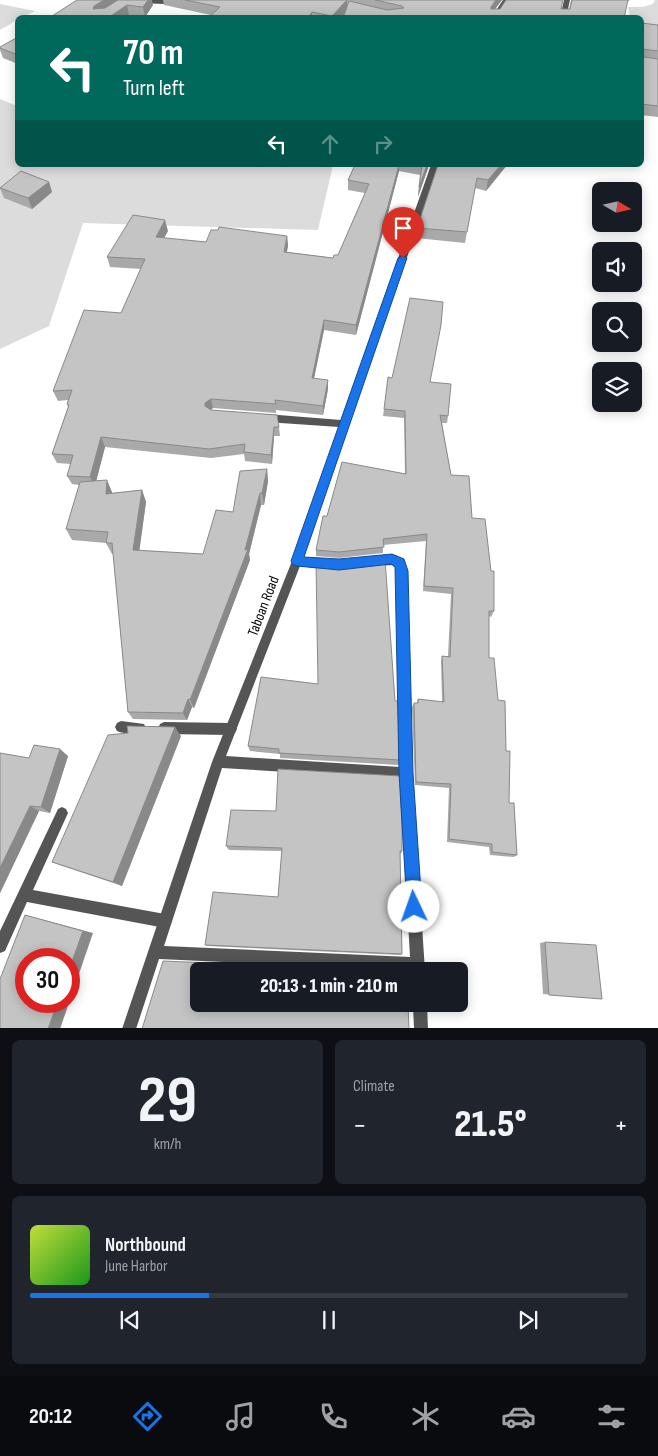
<!DOCTYPE html>
<html lang="en">
<head>
<meta charset="utf-8">
<style>
	body { margin:0; font-family:"Sofia Sans Condensed",sans-serif; background:#20242c; color:#f1f3f6; height:100vh; display:flex; flex-direction:column; font-size:19px; white-space:nowrap }
	* { box-sizing:border-box; margin:0 }
	p { font-size:16px; color:#9ea1a6 }
	.icon { flex:none; width:28px; height:28px; fill:none; stroke:currentColor; stroke-width:2; stroke-linecap:round; stroke-linejoin:round }
	.map { position:relative; height:1028px; overflow:hidden }
	.sheet { display:flex; flex-direction:column; gap:12px; padding:12px; background:#0d0f14; flex:1 }
	.sheet>* { flex:none }
	.guide { position:absolute; left:15px; top:15px; width:629px; height:152px; border-radius:8px; box-shadow:0 2px 12px #0003; background:#00695c; color:#fff; overflow:hidden }
	.needle { width:32px; rotate:99deg }
	.buttons { position:absolute; left:592px; top:182px; display:grid; gap:10px }
	.buttons a { display:grid; place-items:center; width:50px; height:50px; border-radius:8px; background:#171b24; box-shadow:0 2px 12px #0003; font-size:25px }
	.speed { position:absolute; left:15px; top:948px; display:flex; gap:10px; font-size:25px; font-weight:700; text-align:center }
	.speed>* { display:grid; place-content:center; width:65px; height:65px; border-radius:50%; background:#171b24; box-shadow:0 2px 12px #0003; line-height:1 }
	.speed .limit { border:8px solid #d22; background:#fff; color:#111 }
	.pin { position:absolute; display:grid; place-items:center; width:42px; height:42px; color:#fff; margin:-51px -21px; border-radius:50% 50% 50% 0; rotate:-45deg; box-shadow:0 0 5px #0007 }
	.pin .icon { rotate:45deg }
	.me { position:absolute; width:55px; margin:-28px; rotate:357deg; stroke-linejoin:round; filter:drop-shadow(0 0 4px #0008) }
	.turn { display:flex; align-items:center; gap:18px; height:105px; padding:0 25px; font-size:22px }
	.turn .icon { width:65px; height:65px; stroke-width:2.5 }
	.turn b { display:block; font-size:35px; line-height:42px }
	.lanes { display:flex; align-items:center; height:48px; padding:0 25px; background:#0003; justify-content:center; gap:25px; direction:ltr }
	.lanes .off { opacity:.35 }
	.big { font-size:38px; font-weight:800; line-height:1.1 }
	.sheet .widget { flex:1; display:flex; flex-direction:column; justify-content:center; gap:8px; min-width:0; padding:0 18px; border-radius:8px; background:#20242c }
	.sheet .dial { align-items:center; gap:0 }
	.dial b { font-size:65px; line-height:1 }
	.song { display:flex; align-items:center; gap:15px }
	.cover { width:60px; height:60px; border-radius:8px; background:linear-gradient(135deg,hsl(70 70% 55%),hsl(120 70% 35%)) }
	.played { height:5px; border-radius:2px; background:linear-gradient(90deg,#1a73e8 30%,#363941 30%) }
	.keys { display:flex; justify-content:space-around; direction:ltr }
	.heat { display:flex; justify-content:space-between; align-items:center; font-size:28px; direction:ltr }
	.sheet .tiles { flex:1; display:grid; gap:12px; grid-template-columns:1fr 1fr }
	.widget:last-child { grid-column:span 2 }
	.trip { position:absolute; left:190px; top:962px; width:278px; height:50px; border-radius:8px; background:#171b24; box-shadow:0 2px 12px #0003; font-weight:800; line-height:50px; text-align:center }
	.menu { display:flex; height:80px; justify-content:space-around; align-items:center; background:#090b0e; color:#9ea1a6 }
	.menu .icon { width:35px; height:35px }
	.menu .on { color:#1a73e8 }
	.menu b { font-size:22px; color:#f1f3f6 }
	.map>svg:first-child { display:block }
	.green { fill:#dcdcdc }
	.lines { fill:none; stroke-linecap:round; stroke-linejoin:round }
	.lane { fill:#555; fill-rule:evenodd }
	.street { fill:#555; fill-rule:evenodd }
	.wall { fill:#a9a9a9 }
	.shaded-wall { fill:#898989 }
	.building { fill:#c4c4c4; stroke:#898989 }
	.route { fill:#1a73e8; stroke:#114b97 }
	.labels { text-anchor:middle; stroke-width:5; stroke-linejoin:round; paint-order:stroke }
	.street-label { font-size:15px; fill:#000; stroke:#fff }
</style>
</head>
<body>
<div class="map">
<svg width="658" height="1029" viewBox="0 0 658 1029">
	<rect width="100%" height="100%" fill="#fff"/>
	<path class="green" d="M655 0H658V30L641 27V18L630 17 628 7H642L653 4Z
		M0 4 35 11 23 17 18 18 17 20 0 30Z
		M0 99 17 106 18 165H333L318 230 83 223 49 326 0 349Z"/>
	<g class="lines">
		<path class="lane" d="M564 0H570L566 18H560Z
			M121 721 144 724 146 728 144 732C137 735 124 734 117 731L115 727 117 723Z
			M164 722 231 723 235 725 237 729 235 733 231 735 164 734 160 732 158 728 160 724Z
			M62 807 66 809 68 813 33 890 165 914 170 916 172 921 170 926 165 928 27 902 5 951 0 953V931L58 809Z"/>
		<path class="street" d="M137 0H176L164 4 139 3 137 2Z
			M503 0H509L497 18H491Z
			M431 165H439L303 557 329 560 333 562 334 565 333 568 329 570 300 566 226 756 400 767 397 571 394 565 371 566 367 564 366 561 367 558 371 556 395 555 404 560 407 571 412 773 425 971 159 959 136 1029H122L212 762 292 561 339 427 266 422 261 418 266 414 341 420ZM222 768 400 779 410 957 164 946Z
			M413 1004H427L428 1029H414Z"/>
	</g>
	<path class="wall" d="M77 0 153 5 145 17 129 15Z
		M163 0H502L495 9H569L571 0H630L627 2 624 18 344 14 341 18H208L211 15 164 5Z
		M641 23 658 25V117L641 115Z
		M18 37V64L3 58 0 50V47Z
		M355 165H429L418 197 420 175 399 171 356 335 324 330 314 378 328 389 323 415 276 410V413L213 408 210 410 279 427 280 436H274L272 464 245 461 244 454 211 458 105 447 96 481 112 492V493L142 490 146 502 139 550 203 554 233 512 267 469 268 481 264 505H261L249 554 250 560 194 708 192 707 187 720 133 719 128 712 113 554H112L106 543 72 540 66 529 79 485 72 484 67 476 71 464 57 463 52 454 68 407 67 404 68 400 58 401 53 391 121 313 141 269 110 267 107 257 168 231 164 238 206 242 287 236 288 246 287 252 333 258 338 255 365 193 348 190V180Z
		M438 165H507L486 191 475 188 465 243 416 238 417 228Z
		M49 182 52 192 32 209 4 198 0 188Z
		M392 378 430 382 448 416 447 423H442L451 475 472 518 494 611 491 617 489 616V658L498 700 506 751 509 803 517 855 514 857 490 855 489 847 447 842 449 788 415 785 412 707 414 703H417L418 699 442 702 441 661 442 656H448L451 594 423 591 426 541 383 545V553L339 558 316 556V550L327 516 405 474 404 418 383 416 384 409Z
		M181 736 122 886 63 866 52 862Z
		M248 746 400 760 398 765 280 758V754L250 751Z
		M0 753 29 758 68 756 50 813 39 811 0 893Z
		M226 846 402 851 401 854H400L402 954 400 955 208 946 205 945 278 897 282 851 229 850Z
		M545 942 602 999 543 994 540 943Z"/>
	<path class="shaded-wall" d="M104 0H122L96 16 93 9 94 6Z
		M148 0H152L153 5 145 17 143 7Z
		M347 0V11L341 18H332V16Z
		M496 0H502L489 17 491 7Z
		M127 5 129 15 126 18H108Z
		M312 12V18H308Z
		M399 165V171L356 335V325Z
		M427 165H429L418 197 419 187Z
		M501 165H507L486 191 488 180Z
		M49 182 52 192 32 209 28 198Z
		M165 220 168 231 159 247 156 237Z
		M287 236 288 246 284 262V252Z
		M324 320V330L312 388V378Z
		M328 380V389L323 415V406Z
		M211 399 213 408 207 413 205 403Z
		M274 427V436L272 464 271 455Z
		M101 437 105 447 95 486 90 477Z
		M267 469 268 481 264 505 262 493Z
		M107 480 112 492 111 506 106 494Z
		M142 490 146 502 138 561 133 550Z
		M260 493 261 505 249 554 250 560 194 708 190 700 245 550Z
		M188 699 192 707 187 720 183 713Z
		M175 727 181 736 122 886 113 882Z
		M60 749 68 756 50 813 41 807Z
		M30 806 39 811 0 893V868Z
		M25 915 93 933 60 1029H48L58 1001H69V970Z"/>
	<path class="building" d="M77 0H104L94 6 93 9 105 8 118 0H148L143 7 127 5 108 18H49Z
		M185 0H347L332 16 312 12 308 18H208L220 7Z
		M375 0H496L491 7V9H500L506 0H563L561 9H570L572 0H628L624 18H343L349 1 387 10 404 8 402 6Z
		M641 23 658 25V51L643 49 644 57 658 59V106L641 104Z
		M18 37V55L0 48V47Z
		M355 165H399L356 325 324 320 312 378 328 380 323 406 275 400 276 404 211 399 205 403V406L211 410 277 415 279 427H274L271 455 244 452 245 444 209 449 101 437 90 477 67 476 73 455 52 454 69 405 67 404 72 390 53 391 84 310 121 313 145 259 107 257 133 215 165 220 156 237 206 242 211 230H218L219 227 287 236 284 252 333 258 334 255H338L369 184 348 180Z
		M422 165H427L419 187Z
		M438 165H501L488 180 477 178 467 232 417 228Z
		M21 171 49 182 28 198 0 188Z
		M410 298 443 302 441 325 430 382 451 384 448 416 440 415 451 475 469 476 472 518 485 519 491 571H494V611H489V658H494L498 700 505 701 506 751H510L509 803H514L517 855 492 852V844L449 839 451 784 416 782 414 703H418V699L444 702 442 656 450 657 453 588 424 586 427 534 383 539 384 547 339 552 316 550 323 516H327L342 462 406 474 405 411 384 409 388 377 392 378Z
		M267 469 262 493H260L245 550 248 549 190 700 188 699 183 713 128 712 112 543H106L108 532 66 529 80 482 107 480 106 494 142 490 133 550 203 554 216 510 233 512 240 471Z
		M385 559 395 701H399L400 760 279 753V749L248 746 261 677 318 684 316 562 339 564Z
		M127 726 175 727 113 882 52 862 108 735 128 733Z
		M34 745 60 749 41 807 30 806 0 868V753L29 758Z
		M278 769 400 776 402 824V851H400L402 954 205 945 213 892 278 897 282 848 226 846 231 810 276 811Z
		M25 915 83 931 69 970V959H26V1001H58L48 1029H0V979Z
		M545 942 596 945 602 999 549 995Z
		M163 961 400 971H199V1004H408L409 1029H142Z"/>
	<path class="route" d="M403 255 407 258 304 557 339 559 392 554 404 559 408 571 413 773 422 907 419 912 414 914 409 912 407 907 399 773 395 567 391 564 339 570 297 566 293 565 291 561 398 258Z"/>
	<g class="labels">
		<g class="street-label">
			<text transform="translate(263 606) rotate(-69)" y="5">Taboan Road</text>
		</g>
	</g>
</svg>
<div class="buttons">
<a><svg class="needle" viewBox="-14 -14 28 28"><path d="M0-13l5 13h-10z" fill="#e53935"/><path d="M0 13l5-13h-10z" fill="#9ea1a6"/></svg></a>
<a><svg class="icon" aria-label="sound" viewBox="0 0 24 24"><path d="M4 9h4l5-4v14l-5-4H4zM17 9q2 3 0 6"/></svg></a>
<a><svg class="icon" aria-label="search" viewBox="0 0 24 24"><circle cx="10" cy="10" r="6"/><path d="M15 15l6 6"/></svg></a>
<a><svg class="icon" aria-label="layers" viewBox="0 0 24 24"><path d="M12 4l9 5-9 5-9-5zM3 14l9 5 9-5"/></svg></a>
</div>
<div class="speed"><div class="limit">30</div></div>
<div class="pin" style="left:403px;top:258px;background:#d93025"><svg class="icon" aria-label="arrive" viewBox="0 0 24 24"><path d="M6 21V4h12l-3 4 3 4H6"/></svg></div>
<svg class="me" style="left:414px;top:907px" viewBox="-20 -20 40 40"><circle r="19" fill="#fff"/><path d="M0-13L10 11 0 6-10 11z" fill="#1a73e8"/></svg>
<div class="trip">20:13 · 1 min · 210 m</div>
<div class="guide">
<div class="turn"><svg class="icon" aria-label="left" viewBox="0 0 24 24"><path d="M17 20v-9H6M10 6l-5 5 5 5"/></svg><div><b>70 m</b>Turn left</div></div>
<div class="lanes"><svg class="icon" aria-label="left" viewBox="0 0 24 24"><path d="M17 20v-9H6M10 6l-5 5 5 5"/></svg><svg class="icon off" aria-label="ahead" viewBox="0 0 24 24"><path d="M12 20V5M6 11l6-6 6 6"/></svg><svg class="icon off" aria-label="right" viewBox="0 0 24 24"><path d="M7 20v-9h11M14 6l5 5-5 5"/></svg></div>
</div>
</div>
<section class="sheet">
<div class="tiles">
<div class="widget dial"><b>29</b><p>km/h</p></div>
<div class="widget"><p>Climate</p>
<div class="heat"><a>−</a><b class="big">21.5°</b><a>+</a></div>
</div>
<div class="widget">
<div class="song"><i class="cover"></i><div><b>Northbound</b><p>June Harbor</p></div></div>
<div class="played"></div>
<div class="keys"><svg class="icon" aria-label="previous" viewBox="0 0 24 24"><path d="M18 5L8 12l10 7zM5 5v14"/></svg><svg class="icon" aria-label="pause" viewBox="0 0 24 24"><path d="M8 5v14M16 5v14"/></svg><svg class="icon" aria-label="next" viewBox="0 0 24 24"><path d="M6 5l10 7-10 7zM19 5v14"/></svg></div>
</div>
</div>
</section>
<nav class="menu">
<b>20:12</b>
<svg class="icon on" aria-label="directions" viewBox="0 0 24 24"><path d="M12 3l9 9-9 9-9-9zM9 14v-3h6M13 9l2 2-2 2"/></svg>
<svg class="icon" aria-label="music" viewBox="0 0 24 24"><path d="M9 18V5l10-2v13"/><circle cx="6" cy="18" r="3"/><circle cx="16" cy="16" r="3"/></svg>
<svg class="icon" aria-label="phone" viewBox="0 0 24 24"><path d="M5 4h4l2 5-3 2q2 4 5 5l2-3 5 2v4C11 20 4 13 5 4z"/></svg>
<svg class="icon" aria-label="climate" viewBox="0 0 24 24"><path d="M12 3v18M4 7l16 10M4 17L20 7"/></svg>
<svg class="icon" aria-label="car" viewBox="0 0 24 24"><path d="M5 17H2v-5l4-1 3-4h7l3 4 3 1v5h-3M9 17h6M6 11h13"/><circle cx="7" cy="17" r="2"/><circle cx="17" cy="17" r="2"/></svg>
<svg class="icon" aria-label="filters" viewBox="0 0 24 24"><path d="M4 7h16M4 17h16"/><circle cx="9" cy="7" r="2"/><circle cx="15" cy="17" r="2"/></svg>
</nav>
</body>
</html>
